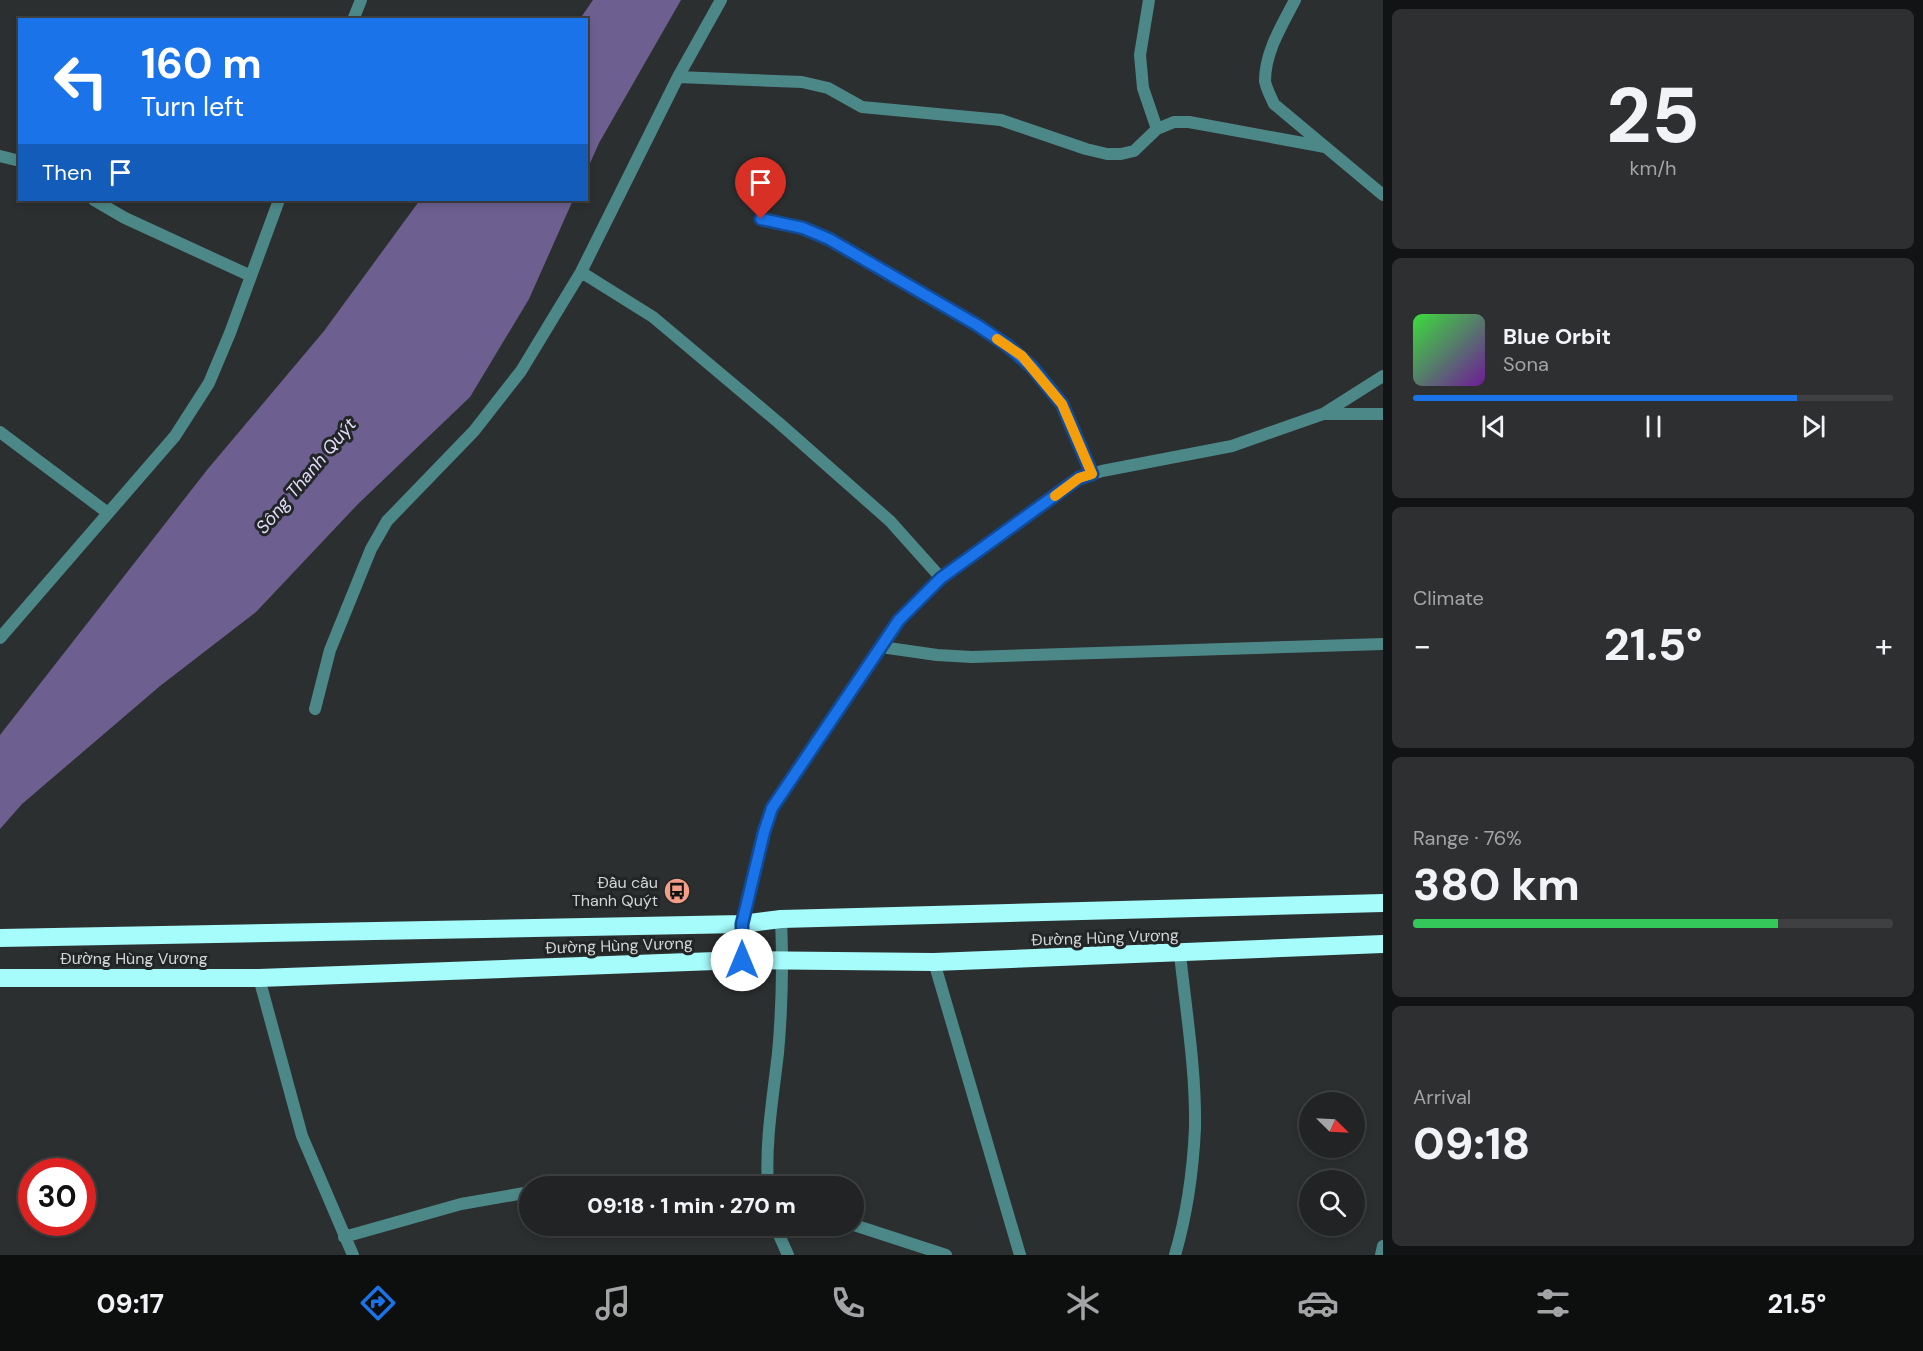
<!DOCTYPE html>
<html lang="en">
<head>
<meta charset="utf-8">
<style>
	body { margin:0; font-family:"DM Sans",sans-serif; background:#2d2f31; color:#f1f3f6; height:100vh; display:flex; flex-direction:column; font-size:22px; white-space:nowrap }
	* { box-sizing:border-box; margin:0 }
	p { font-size:20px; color:#a2a4a6 }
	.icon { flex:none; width:33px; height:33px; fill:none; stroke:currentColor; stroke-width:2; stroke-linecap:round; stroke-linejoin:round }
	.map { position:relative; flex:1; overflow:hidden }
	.sheet { display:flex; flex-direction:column; gap:9px; padding:9px; background:#121314; width:540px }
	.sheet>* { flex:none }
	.guide { position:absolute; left:18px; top:18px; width:570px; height:183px; border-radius:0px; box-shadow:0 3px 9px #0003,0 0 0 2px #3e4041; background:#1a73e8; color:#fff; overflow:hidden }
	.needle { width:39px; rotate:114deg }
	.controls { position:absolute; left:1299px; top:1092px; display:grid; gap:12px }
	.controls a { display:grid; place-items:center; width:66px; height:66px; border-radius:50%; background:#212324; box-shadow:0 3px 9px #0003,0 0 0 2px #3e4041; font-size:30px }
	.speed { position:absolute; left:18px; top:1158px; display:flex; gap:12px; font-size:30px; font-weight:700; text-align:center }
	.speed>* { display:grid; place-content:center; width:78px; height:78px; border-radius:50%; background:#212324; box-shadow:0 3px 9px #0003,0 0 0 2px #3e4041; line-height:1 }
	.speed .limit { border:9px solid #d22; background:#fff; color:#111 }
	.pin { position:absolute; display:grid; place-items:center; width:51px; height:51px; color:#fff; margin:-62px -26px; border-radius:50% 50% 50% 0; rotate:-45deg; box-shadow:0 0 6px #0007 }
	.pin .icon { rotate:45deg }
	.me { position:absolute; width:66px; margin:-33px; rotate:0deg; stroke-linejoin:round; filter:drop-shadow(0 0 4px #0008) }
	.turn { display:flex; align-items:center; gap:21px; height:126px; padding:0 24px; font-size:27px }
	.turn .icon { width:78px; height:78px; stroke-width:2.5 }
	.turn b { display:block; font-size:42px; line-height:51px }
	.then { display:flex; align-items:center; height:57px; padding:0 24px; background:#0003; gap:12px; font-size:22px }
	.big { font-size:45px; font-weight:800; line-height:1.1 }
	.sheet .widget { flex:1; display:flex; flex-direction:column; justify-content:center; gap:9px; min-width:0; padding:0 21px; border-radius:9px; background:#2d2f31 }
	.sheet .dial { align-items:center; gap:0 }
	.dial b { font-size:78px; line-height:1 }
	.song { display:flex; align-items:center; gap:18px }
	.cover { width:72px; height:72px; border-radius:9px; background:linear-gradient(135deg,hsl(120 70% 55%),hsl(280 70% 35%)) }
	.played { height:6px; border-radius:3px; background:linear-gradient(90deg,#1a73e8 80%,#3e4041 80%) }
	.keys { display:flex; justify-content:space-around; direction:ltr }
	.heat { display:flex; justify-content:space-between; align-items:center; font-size:33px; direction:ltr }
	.charge { height:9px; border-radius:4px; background:linear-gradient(90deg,#34c759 76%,#3e4041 0) }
	.trip { position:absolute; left:519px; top:1176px; width:345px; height:60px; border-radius:30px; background:#212324; box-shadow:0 3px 9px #0003,0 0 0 2px #3e4041; font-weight:800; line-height:60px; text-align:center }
	.tabs { display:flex; height:96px; justify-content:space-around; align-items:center; background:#0d0e0e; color:#a2a4a6 }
	.tabs .icon { width:42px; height:42px }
	.tabs .on { color:#1a73e8 }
	.tabs b { font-size:27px; color:#f1f3f6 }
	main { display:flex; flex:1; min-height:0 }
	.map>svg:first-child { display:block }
	.water { fill:#6d6091 }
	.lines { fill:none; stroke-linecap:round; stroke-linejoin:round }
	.street { stroke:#4d8888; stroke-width:12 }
	.highway { stroke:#a6fbfb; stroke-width:18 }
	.route-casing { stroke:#114b97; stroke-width:15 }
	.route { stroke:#1a73e8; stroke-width:10 }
	.slow { stroke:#f59e0b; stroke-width:10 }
	.labels { text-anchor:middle; stroke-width:6; stroke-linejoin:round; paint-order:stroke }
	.poi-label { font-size:16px; fill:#d4d5d6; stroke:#222526; text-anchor:end }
	.street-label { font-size:16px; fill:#d4d5d6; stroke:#222526 }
	.water-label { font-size:18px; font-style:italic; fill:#e3dcfb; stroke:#222526 }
</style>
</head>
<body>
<main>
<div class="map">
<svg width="1383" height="1255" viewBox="0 0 1383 1255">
	<rect width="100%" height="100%" fill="#2c2f30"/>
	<path class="water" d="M593 0H681L599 143 587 170 586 20 580 19Z
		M420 200H573L529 299 470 397 358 504 256 612 160 686 22 804 0 829V735L207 470 324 331Z"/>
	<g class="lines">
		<path class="street" d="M1149 0 1140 55 1143 88 1157 129
			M1295 0C1282 25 1265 52 1265 81 1266 88 1271 97 1274 104L1383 195
			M353 20 361 0
			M678 77 802 82 828 88 862 107 1001 120 1086 149 1107 154H1121L1134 151 1157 129 1174 122H1189L1325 147
			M0 156 20 161
			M94 200 125 218 251 276
			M761 219 803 228 829 239 977 325 1008 346 1032 367 1062 404 1092 474
			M581 272 653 317 779 423 890 521 941 578
			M1324 414H1383
			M0 432 108 513
			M0 638 175 436 209 383 230 333 279 200
			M881 647 937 655 972 657 1383 644
			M315 709 330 650 371 549 387 521 474 431 521 371 581 272 678 77 721 0
			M742 960V924L764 832 772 808 899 620 941 578 1079 478 1102 471 1232 446 1323 414 1383 376
			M934 962 1020 1255
			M259 978 302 1136 353 1255
			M563 1186 575 1184 589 1186
			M768 1186C765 1142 773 1097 778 1053 782 1009 783 964 781 919
			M854 1225 946 1255
			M775 1226 788 1255
			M344 1237 461 1204 530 1192
			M1175 1255C1187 1214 1193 1171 1195 1128 1196 1070 1186 1011 1180 954
			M1381 1255 1383 1246"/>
		<path class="highway" d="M0 938 742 924 781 919 1383 903
			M0 978H259L742 960 934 962 1383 944"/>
	</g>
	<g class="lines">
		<defs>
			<path id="route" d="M742 960V924L764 832 772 808 899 620 941 578 1079 478 1092 474 1062 404 1032 367 1008 346 977 325 829 239 803 228 761 219"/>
		</defs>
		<use href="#route" class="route-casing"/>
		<use href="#route" class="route"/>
		<path class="slow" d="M997 339 1022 356 1062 404 1092 474 1079 478 1055 496"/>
	</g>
	<defs>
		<symbol id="bus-disc" viewBox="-11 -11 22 22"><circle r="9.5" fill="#f49e87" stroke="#222526"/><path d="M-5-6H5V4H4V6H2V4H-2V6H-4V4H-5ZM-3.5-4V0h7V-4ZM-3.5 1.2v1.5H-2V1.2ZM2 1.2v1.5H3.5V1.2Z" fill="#111"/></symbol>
	</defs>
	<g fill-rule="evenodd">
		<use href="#bus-disc" x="662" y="876" width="30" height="30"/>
	</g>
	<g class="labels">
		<g class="poi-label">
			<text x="658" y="888">Đầu cầu<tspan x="658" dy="18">Thanh Quýt</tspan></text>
		</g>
		<g class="street-label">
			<text transform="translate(1105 937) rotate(-2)" y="6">Đường Hùng Vương</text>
			<text transform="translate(619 945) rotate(-2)" y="6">Đường Hùng Vương</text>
			<text x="134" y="964">Đường Hùng Vương</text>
		</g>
		<g class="water-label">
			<text transform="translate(306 476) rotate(-50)" y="6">Sông Thanh Quýt</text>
		</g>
	</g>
</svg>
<div class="controls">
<a><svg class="needle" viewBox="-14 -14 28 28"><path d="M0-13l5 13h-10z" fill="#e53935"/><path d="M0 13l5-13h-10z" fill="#a2a4a6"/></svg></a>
<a><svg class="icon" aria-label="search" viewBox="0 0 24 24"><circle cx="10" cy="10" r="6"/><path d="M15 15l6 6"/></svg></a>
</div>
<div class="speed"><div class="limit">30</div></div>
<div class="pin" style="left:761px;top:219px;background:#d93025"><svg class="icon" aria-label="arrive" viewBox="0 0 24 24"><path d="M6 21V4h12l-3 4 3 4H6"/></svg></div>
<svg class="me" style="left:742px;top:960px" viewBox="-20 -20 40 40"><circle r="19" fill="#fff"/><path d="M0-13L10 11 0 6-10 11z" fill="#1a73e8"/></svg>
<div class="trip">09:18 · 1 min · 270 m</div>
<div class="guide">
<div class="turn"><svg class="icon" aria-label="left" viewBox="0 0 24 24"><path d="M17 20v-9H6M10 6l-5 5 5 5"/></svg><div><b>160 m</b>Turn left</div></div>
<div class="then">Then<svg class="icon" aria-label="arrive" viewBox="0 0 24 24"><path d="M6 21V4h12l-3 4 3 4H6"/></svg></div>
</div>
</div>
<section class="sheet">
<div class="widget dial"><b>25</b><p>km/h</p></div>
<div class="widget">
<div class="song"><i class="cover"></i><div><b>Blue Orbit</b><p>Sona</p></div></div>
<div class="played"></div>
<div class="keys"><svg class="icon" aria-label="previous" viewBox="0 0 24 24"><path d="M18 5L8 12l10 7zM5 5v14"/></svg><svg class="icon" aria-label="pause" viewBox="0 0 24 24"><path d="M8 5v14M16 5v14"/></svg><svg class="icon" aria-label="next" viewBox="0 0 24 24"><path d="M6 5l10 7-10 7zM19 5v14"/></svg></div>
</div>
<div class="widget"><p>Climate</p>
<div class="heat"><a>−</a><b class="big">21.5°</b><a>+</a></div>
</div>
<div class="widget"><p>Range · 76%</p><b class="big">380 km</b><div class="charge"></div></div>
<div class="widget"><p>Arrival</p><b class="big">09:18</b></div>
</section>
</main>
<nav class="tabs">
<b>09:17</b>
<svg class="icon on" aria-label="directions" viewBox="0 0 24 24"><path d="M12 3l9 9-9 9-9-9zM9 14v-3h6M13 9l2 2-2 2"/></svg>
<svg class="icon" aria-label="music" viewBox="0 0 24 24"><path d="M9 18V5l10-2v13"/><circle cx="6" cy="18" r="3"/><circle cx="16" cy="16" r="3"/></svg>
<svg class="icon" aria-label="phone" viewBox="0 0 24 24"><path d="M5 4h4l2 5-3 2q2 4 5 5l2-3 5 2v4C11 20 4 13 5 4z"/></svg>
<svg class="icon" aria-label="climate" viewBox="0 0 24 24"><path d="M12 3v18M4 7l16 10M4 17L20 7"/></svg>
<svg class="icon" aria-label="car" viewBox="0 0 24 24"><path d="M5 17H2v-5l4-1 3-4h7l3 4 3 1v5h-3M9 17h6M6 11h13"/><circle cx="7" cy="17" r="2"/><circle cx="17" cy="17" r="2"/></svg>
<svg class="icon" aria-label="filters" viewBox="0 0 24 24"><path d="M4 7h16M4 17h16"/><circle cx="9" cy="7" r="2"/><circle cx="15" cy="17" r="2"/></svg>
<b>21.5°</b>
</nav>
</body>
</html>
